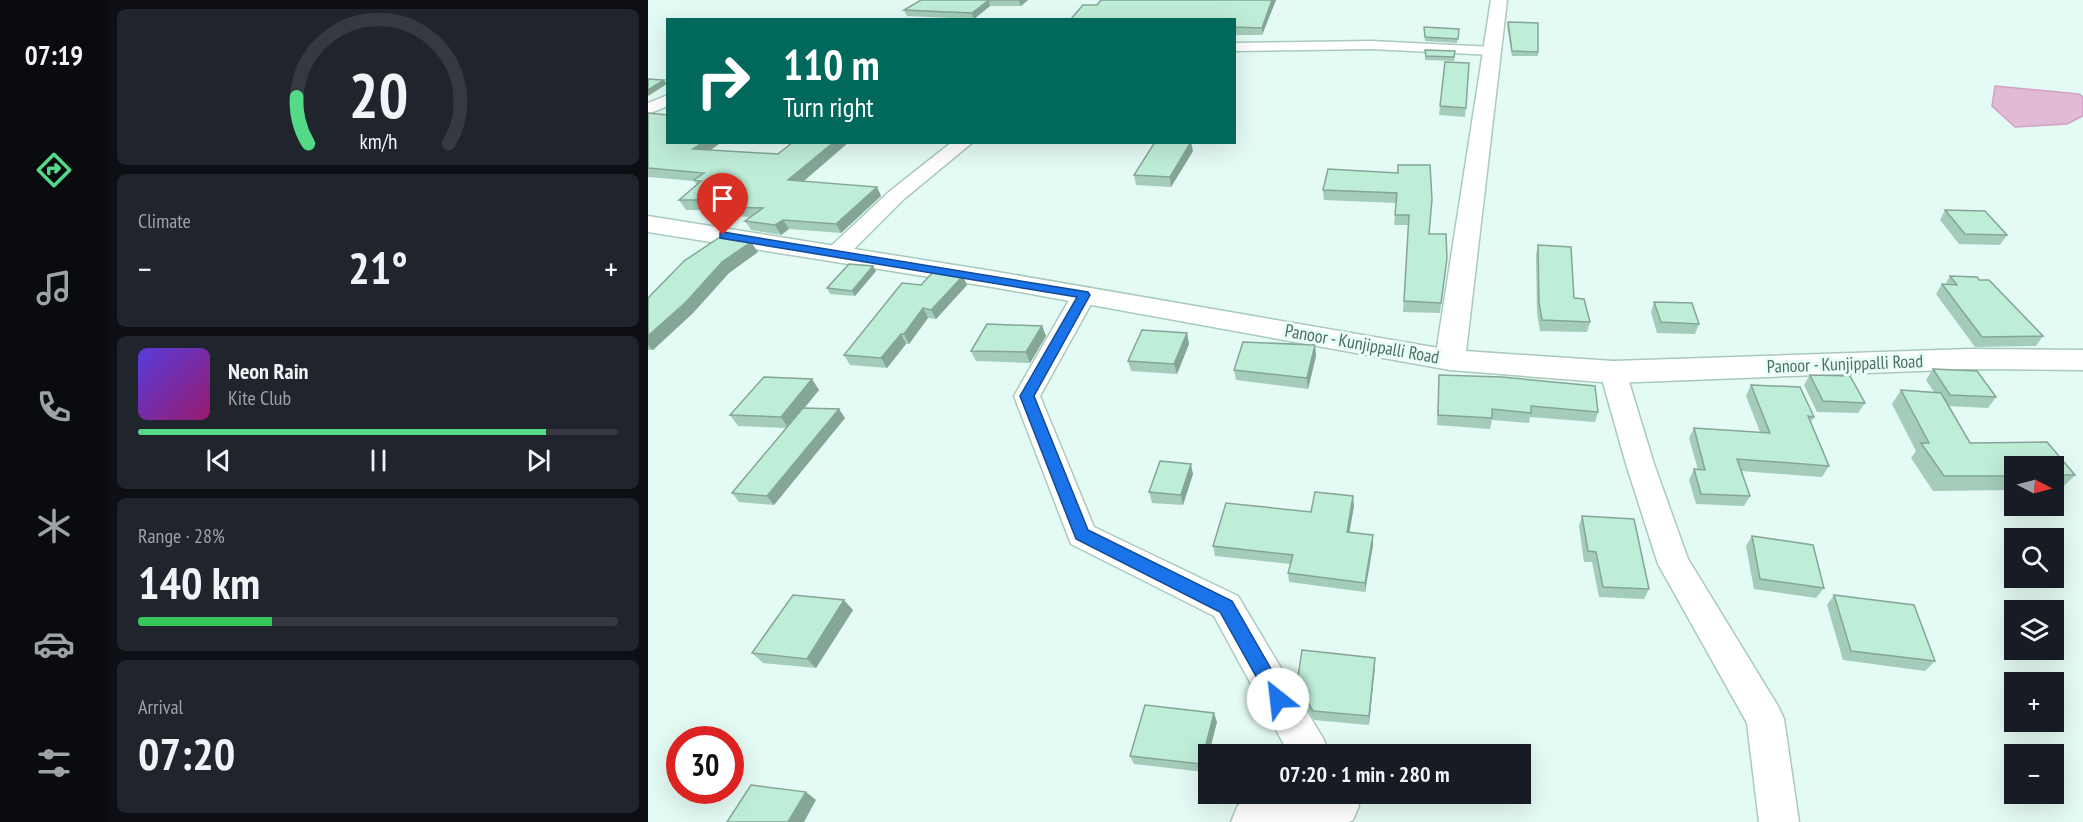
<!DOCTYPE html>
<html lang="en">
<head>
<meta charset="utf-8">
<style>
	body { margin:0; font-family:"PT Sans Narrow",sans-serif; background:#20242c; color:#f1f3f6; height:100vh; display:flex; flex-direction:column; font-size:22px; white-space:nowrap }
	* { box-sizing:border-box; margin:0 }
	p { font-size:20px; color:#9ea1a6 }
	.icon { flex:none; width:33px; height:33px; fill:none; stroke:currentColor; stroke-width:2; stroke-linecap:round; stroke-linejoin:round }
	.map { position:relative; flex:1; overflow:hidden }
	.panel { display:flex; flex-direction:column; gap:9px; padding:9px; background:#0d0f14; width:540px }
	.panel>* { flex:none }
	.top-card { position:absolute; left:18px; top:18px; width:570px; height:126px; border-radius:0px; box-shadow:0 6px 24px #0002; background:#00695c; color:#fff; overflow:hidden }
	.needle { width:39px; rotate:96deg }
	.tools { position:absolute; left:1356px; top:456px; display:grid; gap:12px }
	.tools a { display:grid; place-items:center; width:60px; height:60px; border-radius:0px; background:#171b24; box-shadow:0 6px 24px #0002; font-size:30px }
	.speed { position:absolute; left:18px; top:726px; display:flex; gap:12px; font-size:30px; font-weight:700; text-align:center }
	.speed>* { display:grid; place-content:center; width:78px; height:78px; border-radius:50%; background:#171b24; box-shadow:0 6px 24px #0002; line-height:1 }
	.speed .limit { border:9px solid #d22; background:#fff; color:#111 }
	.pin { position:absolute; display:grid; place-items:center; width:51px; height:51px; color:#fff; margin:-62px -26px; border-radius:50% 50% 50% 0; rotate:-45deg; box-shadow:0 0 6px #0007 }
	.pin .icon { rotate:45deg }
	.me { position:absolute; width:66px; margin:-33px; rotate:331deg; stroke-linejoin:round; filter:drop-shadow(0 0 4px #0008) }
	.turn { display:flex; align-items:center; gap:21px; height:126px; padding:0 18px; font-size:27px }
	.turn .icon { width:78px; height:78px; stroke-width:2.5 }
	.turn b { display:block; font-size:42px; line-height:51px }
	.big { font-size:45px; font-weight:700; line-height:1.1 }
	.panel .widget { flex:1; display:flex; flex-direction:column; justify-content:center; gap:9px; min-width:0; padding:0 21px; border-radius:9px; background:#20242c }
	.panel .dial { align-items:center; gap:0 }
	.dial svg { height:156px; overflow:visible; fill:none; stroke:#363941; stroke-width:7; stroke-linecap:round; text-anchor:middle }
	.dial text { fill:#f1f3f6; stroke:none }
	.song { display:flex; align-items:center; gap:18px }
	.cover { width:72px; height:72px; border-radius:9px; background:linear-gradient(135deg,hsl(250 70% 55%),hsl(320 70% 35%)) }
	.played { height:6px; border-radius:3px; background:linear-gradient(90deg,#53d987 85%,#363941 85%) }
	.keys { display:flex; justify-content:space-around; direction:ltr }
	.heat { display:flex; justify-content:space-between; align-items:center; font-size:33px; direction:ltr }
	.charge { height:9px; border-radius:4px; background:linear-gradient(90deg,#34c759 28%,#363941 0) }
	.trip { position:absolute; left:550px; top:744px; width:333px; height:60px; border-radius:0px; background:#171b24; box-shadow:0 6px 24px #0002; font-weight:700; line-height:60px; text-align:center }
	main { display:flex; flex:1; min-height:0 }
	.dock { display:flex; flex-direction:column; width:108px; justify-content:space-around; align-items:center; background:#090b0e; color:#9ea1a6 }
	.dock .icon { width:42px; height:42px }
	.dock .current { color:#53d987 }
	.dock b { font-size:27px; color:#f1f3f6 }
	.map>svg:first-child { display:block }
	.water { fill:#e1bad5; stroke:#d2a1c3; stroke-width:1.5 }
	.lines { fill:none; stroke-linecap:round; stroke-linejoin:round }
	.minor-casing { stroke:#abcabd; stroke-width:3 }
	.tertiary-casing { stroke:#abcabd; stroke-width:3 }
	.secondary-casing { stroke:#a7cabc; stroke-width:3 }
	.minor { fill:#fff; fill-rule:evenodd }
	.tertiary { fill:#fff; fill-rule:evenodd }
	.secondary { fill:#fff; fill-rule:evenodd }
	.wall { fill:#a3ccba }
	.shaded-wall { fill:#85a697 }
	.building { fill:#beedd8; stroke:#85a697; stroke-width:1.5 }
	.route { fill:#1a73e8; stroke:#114b97; stroke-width:1.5 }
	.labels { text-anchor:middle; stroke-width:6; stroke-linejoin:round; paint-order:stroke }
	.street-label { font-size:18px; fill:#4c705e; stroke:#e9fdf9 }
</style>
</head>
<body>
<main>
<nav class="dock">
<b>07:19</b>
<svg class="icon current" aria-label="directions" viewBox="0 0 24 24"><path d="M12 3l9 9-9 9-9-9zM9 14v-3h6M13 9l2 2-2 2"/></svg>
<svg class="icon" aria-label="music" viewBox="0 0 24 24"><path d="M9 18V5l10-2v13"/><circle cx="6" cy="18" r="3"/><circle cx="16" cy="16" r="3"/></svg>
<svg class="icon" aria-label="phone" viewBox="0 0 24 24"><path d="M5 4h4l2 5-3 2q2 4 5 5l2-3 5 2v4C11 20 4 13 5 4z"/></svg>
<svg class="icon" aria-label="climate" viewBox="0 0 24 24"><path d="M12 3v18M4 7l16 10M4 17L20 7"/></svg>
<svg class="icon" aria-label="car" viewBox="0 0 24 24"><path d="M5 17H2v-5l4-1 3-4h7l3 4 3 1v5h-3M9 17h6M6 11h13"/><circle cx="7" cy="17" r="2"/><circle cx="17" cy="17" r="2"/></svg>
<svg class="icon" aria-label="filters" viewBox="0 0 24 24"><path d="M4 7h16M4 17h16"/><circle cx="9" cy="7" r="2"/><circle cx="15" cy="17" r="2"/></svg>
</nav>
<section class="panel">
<div class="widget dial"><svg viewBox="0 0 100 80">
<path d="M14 69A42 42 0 1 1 86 69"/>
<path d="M14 69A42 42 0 0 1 8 45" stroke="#53d987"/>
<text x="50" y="56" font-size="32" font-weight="700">20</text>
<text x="50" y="72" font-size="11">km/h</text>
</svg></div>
<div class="widget"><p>Climate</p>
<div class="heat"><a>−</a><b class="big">21°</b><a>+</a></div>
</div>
<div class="widget">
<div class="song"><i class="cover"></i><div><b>Neon Rain</b><p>Kite Club</p></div></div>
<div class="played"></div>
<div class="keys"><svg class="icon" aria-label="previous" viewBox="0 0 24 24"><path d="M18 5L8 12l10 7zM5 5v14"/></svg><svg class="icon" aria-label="pause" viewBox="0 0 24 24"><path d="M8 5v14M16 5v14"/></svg><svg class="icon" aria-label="next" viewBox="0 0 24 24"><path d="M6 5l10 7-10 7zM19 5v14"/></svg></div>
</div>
<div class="widget"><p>Range · 28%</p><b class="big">140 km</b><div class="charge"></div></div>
<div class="widget"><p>Arrival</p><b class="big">07:20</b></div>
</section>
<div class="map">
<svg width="1435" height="822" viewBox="0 0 1435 822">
	<rect width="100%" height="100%" fill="#e4faf5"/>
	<path class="water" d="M1347 86 1431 94 1435 97V116L1419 124 1367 127 1344 106Z"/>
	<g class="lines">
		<defs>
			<path id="minor" d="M723 41 845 47 852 51 845 55 723 49 586 51V43Z
				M20 95V106L0 114V103Z
				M304 142H325L256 199 197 258 189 260 181 258 178 253 181 248 242 191Z
				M436 288 444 290 448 295 392 396 446 527 590 596 676 740 681 754H641L566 616 423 544 366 396 424 295 428 290Z
				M965 363 974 366 978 372 1006 464 1040 559 1130 706 1136 719 1151 822H1111L1099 723 1010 564 978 464 952 372 956 366Z
				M639 794H706L711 806 705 820 701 822H583L590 805 604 799Z"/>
			<path id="tertiary" d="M843 0H859L817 360 813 367 802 370 791 367 787 360Z"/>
			<path id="secondary" d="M0 216 344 271 802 350 965 361 1322 349 1435 350V370L1322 369 965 383 802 370 344 287 0 232Z"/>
		</defs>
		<use href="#minor" class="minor-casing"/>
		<use href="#tertiary" class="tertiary-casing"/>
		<use href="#secondary" class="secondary-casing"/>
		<use href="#minor" class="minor"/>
		<use href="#tertiary" class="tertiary"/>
		<use href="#secondary" class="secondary"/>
	</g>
	<path class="wall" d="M273 0H380L373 6H342L326 19 259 16 256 10Z
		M628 0 614 35H586V20L449 5Z
		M860 22 890 52V56H864L859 26Z
		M776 27 811 29 809 43 777 41Z
		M777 50 807 51 806 61 777 60Z
		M821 63 817 117 791 115 792 106Z
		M0 113 63 150 130 154 145 142H201L155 182 229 187 233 196 193 233 141 229 133 235 103 230 97 221 102 217 86 216 82 210H38L31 200 49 185 46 181 0 177Z
		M545 151 523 187 488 185 486 175Z
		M750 173 781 234 799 258 792 313 755 312 760 225H746L748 203 676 200 675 190Z
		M1297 210 1359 235 1352 245 1311 244 1292 220Z
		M890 245 942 322 939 332 892 331 889 313 888 255Z
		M110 252 81 273 45 313 5 350H0V298Z
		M225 266 228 271 207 296 182 294 179 288Z
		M1302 276 1395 336 1388 346 1327 347 1288 294 1294 284 1297 285Z
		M273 285H319L288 319 280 318 261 344H258L239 368 202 365 196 355Z
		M1006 302 1051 324 1047 334 1009 333 1003 312Z
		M394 326 398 336 382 363 328 361 323 351Z
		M539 333 541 344 529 374 483 371 480 361Z
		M667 345 668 356 660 389 588 380 586 370Z
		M1285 369 1329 371 1348 397 1340 408 1301 406 1322 443 1399 442 1427 475 1413 489H1406V466H1366V490L1285 491 1263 458 1268 451 1244 404 1253 390 1286 392 1278 380Z
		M791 375 950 412 947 422 882 417 881 423 844 420 842 429 789 425Z
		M1162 375 1217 403 1210 413 1169 412 1156 385Z
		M1103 385 1166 417 1163 422 1181 466 1174 477 1093 471 1102 496 1096 506 1048 504 1041 480 1046 469 1050 470 1041 438 1046 428 1112 432 1098 396Z
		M171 390 156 408 197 418 126 505 91 502 84 493 138 428 90 426 82 415Z
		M545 474 535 505 504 503 501 492Z
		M706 506 701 532 725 545 717 592 641 582 640 573 642 564 567 556 565 546 663 512Z
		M934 516 1001 589 996 599 951 597 944 562H936L931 526Z
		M1104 536 1176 588 1168 598 1106 589 1098 546Z
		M1186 595 1287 661 1277 671 1195 660 1179 605Z
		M205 610 168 668 115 663 104 653Z
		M727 658 721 725 666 720 650 692 649 683Z
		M569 722 556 772 486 764 482 756Z"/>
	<path class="shaded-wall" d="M341 0 342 6 326 19 324 13Z
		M372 0H380L373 6 371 1Z
		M624 0H628L614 35V28Z
		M16 80 19 84 0 96V90Z
		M55 142H74L51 158 45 149Z
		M186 142H201L145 190 140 180Z
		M543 142 545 151 523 187 522 177Z
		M229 187 233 196 193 233 188 224Z
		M135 220 141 229 133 235 127 225Z
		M103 242 110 252 81 273 45 313 5 350 0 345V336L74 262Z
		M225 266 228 271 207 296 204 291Z
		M315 276 319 285 288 319 283 310Z
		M275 308 280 318 261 344 256 334Z
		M394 326 398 336 382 363 378 352Z
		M539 333 541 344 529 374 526 364Z
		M253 334 258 344 239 368 233 358Z
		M667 345 668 356 660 389 659 378Z
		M164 379 171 390 140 428 133 417Z
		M191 409 197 418 126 505 119 496Z
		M543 464 545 474 535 505 533 495Z
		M705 496 706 506 700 541 699 532Z
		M725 535V545L717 592V583Z
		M196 600 205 610 168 668 159 659Z
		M727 658V667L721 725V716Z
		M566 713 569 722 556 772 553 764Z
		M158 792 168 800 156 822H140Z"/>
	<path class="building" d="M273 0H372H341L324 13 256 10Z
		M453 0H624L614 28 586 27V20H422L435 5H449Z
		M860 22 890 23V52L864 51Z
		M776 27 811 29 810 39 777 37Z
		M777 50 807 51 806 57 778 56Z
		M797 62 821 63 818 108 792 106Z
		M0 79 16 80 0 90Z
		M0 113 20 115V142H55L45 149 130 154 145 142H186L140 180 229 187 188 224 135 220 127 225 97 221 115 208 80 207 89 200H31L53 181 46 180 56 173 0 168Z
		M507 142H543L522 177 486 175Z
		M750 165H782L784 199 781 234H798L799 258 793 303 756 301 761 215H747L749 193 675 190 680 169 750 173Z
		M1297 210 1337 211 1359 235 1317 234Z
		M72 237 103 242 74 262 38 302 0 336V298L36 261Z
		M890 245 923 247 926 298 936 299 942 322 894 320 891 303Z
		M201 264 225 266 204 291 179 288Z
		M286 271 315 276 283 310 275 308 256 334H253L233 358 196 355 254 283 273 285Z
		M1302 276 1329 277 1331 280H1341L1395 336 1334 337 1294 284 1309 285Z
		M1006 302 1044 303 1051 324 1013 322Z
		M339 324 394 326 378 352 323 351Z
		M494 330 539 333 526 364 480 361Z
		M595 342 667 345 659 378 586 370Z
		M1285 369 1329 371 1348 397 1302 395Z
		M791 375 854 377 947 386 950 412 883 406V413L844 409V418L790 415Z
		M1162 375 1202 376 1217 403 1175 401Z
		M116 377 164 379 133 417 82 415Z
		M1103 385 1152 387 1166 417 1160 416 1181 466 1089 459 1102 496 1053 494 1046 469 1057 470 1046 428 1122 433Z
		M1253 390 1293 393 1322 443 1399 442 1427 475H1406V466H1366V476H1296L1273 443H1281Z
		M155 408 191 409 119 496 84 493Z
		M512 461 543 464 533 495 501 492Z
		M667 492 705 496 699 532 725 535 717 583 640 573 645 555 565 546 578 503 663 512Z
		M934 516 986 519 1001 589 955 587 948 552 940 551Z
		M1104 536 1165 545 1176 588 1112 579Z
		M145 595 196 600 159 659 104 653Z
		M1186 595 1266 605 1287 661 1203 651Z
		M654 650 727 658 721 716 665 711 649 683Z
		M497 705 566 713 553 764 482 756Z
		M103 785 158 792 140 822H79Z"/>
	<path class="route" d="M75 232 440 292 442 295 386 396 440 530 584 601 637 693 640 699 637 705 630 708 624 705 572 612 428 539 372 396 429 297 72 238V233Z"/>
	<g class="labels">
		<g class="street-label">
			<text transform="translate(714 344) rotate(10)" y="6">Panoor - Kunjippalli Road</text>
			<text transform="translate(1197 364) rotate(-2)" y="6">Panoor - Kunjippalli Road</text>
		</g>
	</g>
</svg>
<div class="tools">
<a><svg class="needle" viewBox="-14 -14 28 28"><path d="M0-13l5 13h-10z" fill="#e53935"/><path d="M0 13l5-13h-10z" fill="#9ea1a6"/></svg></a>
<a><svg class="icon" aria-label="search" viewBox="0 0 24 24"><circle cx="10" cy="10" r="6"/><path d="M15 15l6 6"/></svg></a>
<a><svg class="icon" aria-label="layers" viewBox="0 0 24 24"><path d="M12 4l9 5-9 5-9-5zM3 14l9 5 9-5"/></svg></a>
<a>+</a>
<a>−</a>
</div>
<div class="speed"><div class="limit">30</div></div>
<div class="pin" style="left:75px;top:235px;background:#d93025"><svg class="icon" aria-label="arrive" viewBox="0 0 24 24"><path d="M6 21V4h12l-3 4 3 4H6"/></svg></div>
<svg class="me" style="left:630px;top:699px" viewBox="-20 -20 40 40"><circle r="19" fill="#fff"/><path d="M0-13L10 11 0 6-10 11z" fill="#1a73e8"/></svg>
<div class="trip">07:20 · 1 min · 280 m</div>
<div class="top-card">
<div class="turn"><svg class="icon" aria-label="right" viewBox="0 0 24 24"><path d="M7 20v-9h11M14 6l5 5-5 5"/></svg><div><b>110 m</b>Turn right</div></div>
</div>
</div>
</main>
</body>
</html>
